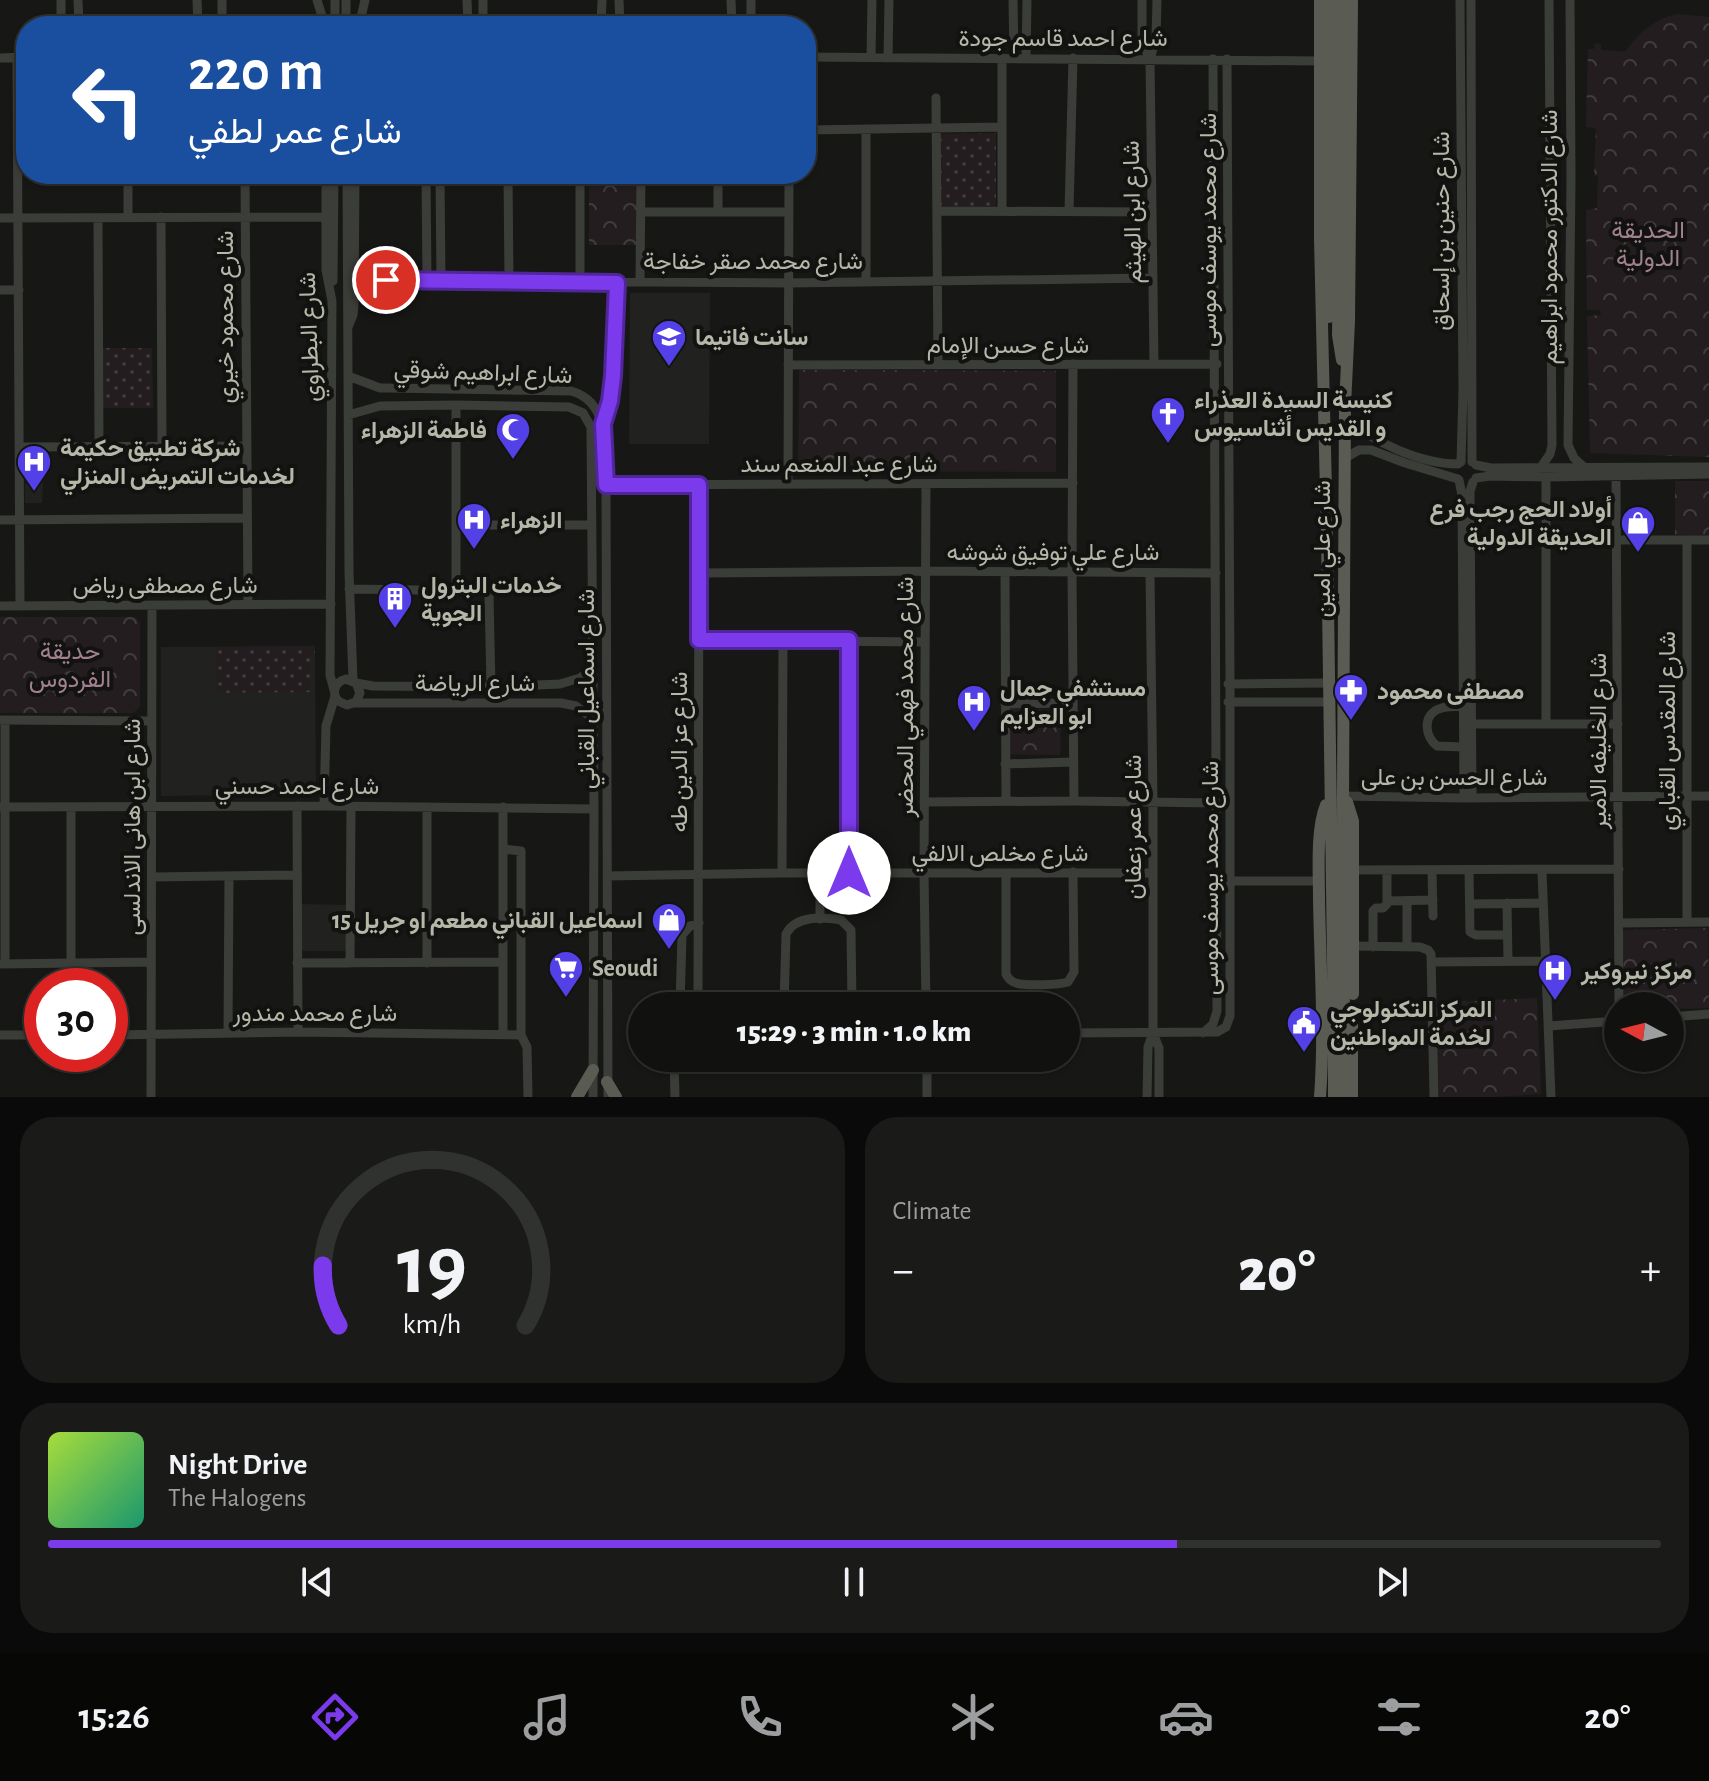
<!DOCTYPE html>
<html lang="en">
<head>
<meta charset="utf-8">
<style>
	body { margin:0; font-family:"Alegreya Sans",Vazirmatn,sans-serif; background:#1a1b19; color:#f1f3f6; height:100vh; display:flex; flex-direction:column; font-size:30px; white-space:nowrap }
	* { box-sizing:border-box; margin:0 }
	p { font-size:26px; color:#9c9e9f }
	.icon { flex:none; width:44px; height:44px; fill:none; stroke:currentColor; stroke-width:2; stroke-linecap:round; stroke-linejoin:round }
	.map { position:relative; height:1097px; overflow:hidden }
	.sheet { display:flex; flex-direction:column; gap:20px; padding:20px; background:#090a09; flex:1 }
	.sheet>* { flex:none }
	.banner { position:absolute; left:16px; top:16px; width:800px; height:168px; border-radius:32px; box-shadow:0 2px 6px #0004,0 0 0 2px #303230; background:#1a4fa0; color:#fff; overflow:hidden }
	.needle { width:52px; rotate:277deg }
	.buttons { position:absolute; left:1604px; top:992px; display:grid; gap:16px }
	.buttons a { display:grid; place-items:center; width:80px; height:80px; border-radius:50%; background:#111210; box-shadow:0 2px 6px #0004,0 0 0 2px #303230; font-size:40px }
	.speed { position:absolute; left:24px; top:968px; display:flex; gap:16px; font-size:40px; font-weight:700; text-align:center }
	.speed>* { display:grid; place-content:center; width:104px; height:104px; border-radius:50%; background:#111210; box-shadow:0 2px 6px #0004,0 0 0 2px #303230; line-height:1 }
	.speed .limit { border:12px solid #d22; background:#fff; color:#111 }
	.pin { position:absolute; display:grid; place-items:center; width:68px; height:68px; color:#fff; margin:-34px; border:4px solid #fff; border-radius:50%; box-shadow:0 2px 8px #0007 }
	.me { position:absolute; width:88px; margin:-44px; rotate:0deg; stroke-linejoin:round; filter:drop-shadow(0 0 6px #0008) }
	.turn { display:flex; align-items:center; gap:28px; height:168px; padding:0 40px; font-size:36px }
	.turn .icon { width:104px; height:104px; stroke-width:2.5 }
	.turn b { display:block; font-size:56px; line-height:68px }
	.big { font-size:60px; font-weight:800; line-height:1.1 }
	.sheet .tile { flex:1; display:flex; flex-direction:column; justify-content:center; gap:12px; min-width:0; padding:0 28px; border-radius:32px; background:#1a1b19 }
	.sheet .dial { align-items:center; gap:0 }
	.dial svg { height:208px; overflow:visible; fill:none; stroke:#303230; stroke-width:7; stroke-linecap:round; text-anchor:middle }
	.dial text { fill:#f1f3f6; stroke:none }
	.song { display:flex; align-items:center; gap:24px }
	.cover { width:96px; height:96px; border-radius:12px; background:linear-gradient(135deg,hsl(80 70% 55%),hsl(160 70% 35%)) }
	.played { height:8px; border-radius:4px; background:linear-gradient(90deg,#7c3aed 70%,#303230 70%) }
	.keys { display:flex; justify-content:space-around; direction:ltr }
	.heat { display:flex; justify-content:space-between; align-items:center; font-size:44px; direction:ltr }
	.sheet .tiles { flex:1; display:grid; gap:20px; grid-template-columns:1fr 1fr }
	.tile:last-child { grid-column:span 2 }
	.trip { position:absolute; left:628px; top:992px; width:452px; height:80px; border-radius:40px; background:#111210; box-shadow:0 2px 6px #0004,0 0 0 2px #303230; font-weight:800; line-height:80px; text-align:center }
	.tab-bar { display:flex; height:128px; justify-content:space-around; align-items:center; background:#070706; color:#9c9e9f }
	.tab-bar .icon { width:56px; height:56px }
	.tab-bar .on { color:#7c3aed }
	.tab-bar b { font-size:36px; color:#f1f3f6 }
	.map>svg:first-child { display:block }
	.built { fill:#21221f }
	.grass { fill:url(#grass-dots) }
	.park { fill:url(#park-crowns) }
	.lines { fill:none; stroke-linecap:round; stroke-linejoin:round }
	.minor { stroke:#3b3d38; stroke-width:9 }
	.major { stroke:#5a5c54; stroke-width:12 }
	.major-bridge { stroke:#5a5c54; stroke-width:12 }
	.route-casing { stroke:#51269a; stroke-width:20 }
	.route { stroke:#7c3aed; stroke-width:14 }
	.labels { text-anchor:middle; stroke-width:8; stroke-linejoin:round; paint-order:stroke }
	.street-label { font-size:24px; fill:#b5b7a9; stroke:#121311 }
	.park-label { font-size:24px; fill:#a18191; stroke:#121311 }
	.poi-label { font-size:24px; font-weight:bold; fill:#b5b7a9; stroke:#121311; text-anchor:start }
</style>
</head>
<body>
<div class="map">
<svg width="1709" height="1097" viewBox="0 0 1709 1097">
	<defs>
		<pattern id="grass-dots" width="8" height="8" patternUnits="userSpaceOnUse" patternTransform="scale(2)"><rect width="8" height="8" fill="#231d1f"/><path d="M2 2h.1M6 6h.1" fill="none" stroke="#413c3d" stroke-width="1.8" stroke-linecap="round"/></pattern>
		<pattern id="park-crowns" width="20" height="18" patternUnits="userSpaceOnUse" patternTransform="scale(2)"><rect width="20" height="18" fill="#231d1f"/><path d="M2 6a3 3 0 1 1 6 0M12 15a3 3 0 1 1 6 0" fill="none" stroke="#413c3d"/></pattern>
	</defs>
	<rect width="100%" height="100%" fill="#171816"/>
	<path class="built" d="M630 293H710L709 444H629Z
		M43 482 42 503H25V484Z
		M315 646 316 794 161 796V647Z
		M300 904 348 905 347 951H299Z"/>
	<path class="grass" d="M996 133V208L940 209V134Z
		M103 348H152L153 408H103Z
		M315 646V653L310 654V692L217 693 216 647Z"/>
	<path class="park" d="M1677 14 1709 17V457L1590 453 1587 316 1601 315 1600 310H1587L1586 210 1597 208 1598 176H1594L1596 128 1586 127 1588 49H1594L1595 43 1601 44V50L1625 52C1639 33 1652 20 1677 14Z
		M589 174H639V245H589Z
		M799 370 1056 371V472L798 471Z
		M1675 481H1709V536L1675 535Z
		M0 617H136L140 623V707L133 713H0Z
		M1010 708 1061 710 1060 755 1009 754Z
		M1708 928 1709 1008 1670 1009V1006H1624L1623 930Z
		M1537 998 1541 1094 1493 1097H1439L1436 1003Z"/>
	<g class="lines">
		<path class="minor" d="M78 0 79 26
			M197 0 198 26
			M222 0V26
			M317 0 325 26
			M335 0V26
			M346 0V26
			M467 0 468 26
			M619 0 620 26
			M731 0 732 26
			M751 0V26
			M1013 0 1014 58
			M1142 0V42L1150 59
			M1460 0 1463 391 1461 462
			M1471 0 1472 462
			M1570 0 1571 180 1568 445 1574 458 1584 467
			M61 26V0
			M359 26 365 0
			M483 26V0
			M601 26 602 0
			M17 57 20 606
			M806 57 1320 61
			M871 57 872 0
			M0 58 26 57
			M888 58 889 0
			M1002 58V211
			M1026 58 1027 0
			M936 98 938 365
			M866 129V280
			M806 130 1002 127
			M245 174 248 605
			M326 174V270L332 301 330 675 334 690
			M347 174 349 572 353 680
			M426 174 427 280
			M440 174 441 280
			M508 174 509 280
			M580 174V282
			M718 174V212
			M937 211 1152 212
			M1069 211 1073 58
			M641 212H789
			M128 217V174
			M161 217 162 447
			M0 218 327 217
			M98 218 99 447
			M354 280 789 283 1153 278
			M333 281 334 174
			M640 282 641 174
			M0 290H19
			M348 327 353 315 354 306 355 174
			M1073 364 1072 572 1074 801
			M1154 364 1150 59 1156 39 1157 0
			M788 365 1217 364
			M348 376 380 388H387L571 391C589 396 596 407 603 424
			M456 405V590
			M348 415 380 406 456 405 569 407 583 413 591 427 594 809 593 1097
			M1345 417C1372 442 1421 464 1458 464
			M19 447 246 446
			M1345 458 1359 450H1371L1405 463 1458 479
			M1476 465 1491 468 1709 467
			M1541 467 1550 454 1552 445 1549 0
			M1616 476 1619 1006
			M1476 478 1490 476 1546 477 1709 474
			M1459 480 1462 495 1464 798
			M788 484 789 174
			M926 484 924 873 926 1006
			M606 485 1073 483
			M0 520 247 518
			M456 525H592
			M1616 540H1709
			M1687 540V922
			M1005 572 1006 801
			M699 573 926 571 1216 573
			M349 589 486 591 489 595 491 687
			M0 606 331 604
			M699 640 925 642
			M849 640V873
			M356 683 360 693 356 702 347 705 338 701C331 692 335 682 346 679L356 683 373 686 491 687 560 684 580 678 593 669
			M1228 684 1329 683
			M1228 702H1329
			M353 703H561L576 706 593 719
			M1005 704 1073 703
			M1463 706C1456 707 1448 706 1442 708 1422 713 1424 736 1437 746L1463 747
			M0 720 152 721
			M1472 724H1618
			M1546 724V477
			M1005 764 1073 762
			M1343 796 1464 798 1709 796
			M1472 798 1470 491 1473 482
			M924 802 1074 801 1217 803
			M297 806 298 1032
			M324 806 326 726 335 696
			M0 807 324 806 594 809
			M427 807V963
			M503 807V1034
			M503 849 521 851V1035L527 1047 528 1097
			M1352 870 1619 869
			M1432 870 1433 916
			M1469 870 1470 932 1476 935H1507
			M1542 871 1551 1097
			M782 873 783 640
			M820 873V919
			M1006 873V974C1009 979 1010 981 1016 983 1026 986 1058 985 1068 982L1074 972 1073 872
			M607 876 782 873H1153
			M152 877 297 875
			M1231 881H1319
			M1387 901 1433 900
			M1507 903 1508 961
			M1470 904 1543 903
			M1619 923 1709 922
			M1353 946 1420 947 1428 950 1431 954 1434 1097
			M1373 947V911L1376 908H1383L1387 904V870
			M1407 947V901
			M1431 962 1546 961
			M297 963 503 962
			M350 963 351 806
			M0 964 151 962
			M5 964V721
			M71 964V807
			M680 1006 682 935 690 926 699 923
			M698 1006 699 485
			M784 1006 786 934C796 915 822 917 841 920L851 930 852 1006
			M1670 1017 1709 1014
			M1548 1026 1618 1021
			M228 1033 229 876
			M1066 1033 1217 1032 1226 1027 1230 1016V684L1227 59
			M1153 1033 1159 1048V1097
			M1203 1033 1213 1024 1217 1011 1213 59
			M0 1035H42
			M110 1035 298 1032 521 1035
			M674 1058 675 1097
			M927 1058V1097
			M151 1097 152 606
			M608 1097 606 485 603 424 610 401 613 376 617 283
			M1147 1097 1148 1047 1153 1033V802L1150 573"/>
		<path class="major" d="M1320 0V239L1327 535 1334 1029
			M1341 124 1338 335 1342 360
			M1329 317 1331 124
			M1347 802 1353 821V994
			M1344 1032 1343 796 1345 406 1349 321 1352 0
			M607 1082 616 1097
			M577 1097 593 1070
			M1320 1097C1325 1031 1320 964 1319 898 1319 870 1316 830 1326 805
			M1352 1097V1021"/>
		<path class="major-bridge" d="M1331 124 1332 0
			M1341 124 1343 0
			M1334 1029V1097
			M1344 1032 1345 1097"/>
	</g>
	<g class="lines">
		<defs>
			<path id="route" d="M386 280 617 283 613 376 610 401 603 424 606 485H699V640H849V873"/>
		</defs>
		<use href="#route" class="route-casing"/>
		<use href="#route" class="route"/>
	</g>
	<defs>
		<symbol id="school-pin" viewBox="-11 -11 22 30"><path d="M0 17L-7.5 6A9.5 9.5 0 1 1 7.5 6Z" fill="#5440e7" stroke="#121311"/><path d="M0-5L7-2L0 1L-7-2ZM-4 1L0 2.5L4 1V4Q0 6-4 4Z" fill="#fff"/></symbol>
		<symbol id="church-pin" viewBox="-11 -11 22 30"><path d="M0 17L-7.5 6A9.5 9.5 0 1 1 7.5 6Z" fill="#5440e7" stroke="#121311"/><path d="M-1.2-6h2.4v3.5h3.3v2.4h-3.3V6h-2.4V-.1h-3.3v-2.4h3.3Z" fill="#fff"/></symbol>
		<symbol id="mosque-pin" viewBox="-11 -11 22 30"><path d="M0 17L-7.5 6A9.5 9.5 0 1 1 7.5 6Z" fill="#5440e7" stroke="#121311"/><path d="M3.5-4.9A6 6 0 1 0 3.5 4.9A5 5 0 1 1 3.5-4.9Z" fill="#fff"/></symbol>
		<symbol id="hospital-pin" viewBox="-11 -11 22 30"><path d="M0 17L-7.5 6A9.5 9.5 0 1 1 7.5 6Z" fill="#5440e7" stroke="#121311"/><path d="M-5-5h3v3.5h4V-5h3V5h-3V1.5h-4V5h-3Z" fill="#fff"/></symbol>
		<symbol id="shop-pin" viewBox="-11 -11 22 30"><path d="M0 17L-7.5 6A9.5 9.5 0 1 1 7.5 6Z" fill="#5440e7" stroke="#121311"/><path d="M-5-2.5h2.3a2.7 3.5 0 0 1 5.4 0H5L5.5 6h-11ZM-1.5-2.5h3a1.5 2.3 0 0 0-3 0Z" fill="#fff"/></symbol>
		<symbol id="building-pin" viewBox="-11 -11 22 30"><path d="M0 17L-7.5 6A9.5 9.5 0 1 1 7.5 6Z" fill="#5440e7" stroke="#121311"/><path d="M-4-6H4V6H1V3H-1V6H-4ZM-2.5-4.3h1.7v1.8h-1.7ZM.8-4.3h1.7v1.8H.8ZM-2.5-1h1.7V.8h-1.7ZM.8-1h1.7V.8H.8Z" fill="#fff"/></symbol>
		<symbol id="pharmacy-pin" viewBox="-11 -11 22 30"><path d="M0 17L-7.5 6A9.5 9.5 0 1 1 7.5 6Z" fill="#5440e7" stroke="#121311"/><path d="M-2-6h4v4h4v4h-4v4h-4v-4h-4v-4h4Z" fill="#fff"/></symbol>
		<symbol id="supermarket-pin" viewBox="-11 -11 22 30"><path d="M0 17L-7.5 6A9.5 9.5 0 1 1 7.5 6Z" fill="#5440e7" stroke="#121311"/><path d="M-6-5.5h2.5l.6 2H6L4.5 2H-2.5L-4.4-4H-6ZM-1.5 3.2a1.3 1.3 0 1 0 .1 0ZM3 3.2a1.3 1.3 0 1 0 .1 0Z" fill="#fff"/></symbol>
		<symbol id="civic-pin" viewBox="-11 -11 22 30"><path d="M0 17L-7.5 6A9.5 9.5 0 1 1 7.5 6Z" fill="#5440e7" stroke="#121311"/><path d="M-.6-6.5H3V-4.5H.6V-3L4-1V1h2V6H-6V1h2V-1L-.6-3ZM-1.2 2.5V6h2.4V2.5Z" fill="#fff"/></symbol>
	</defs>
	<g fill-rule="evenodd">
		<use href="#school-pin" x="649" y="317" width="40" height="54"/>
		<use href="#church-pin" x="1148" y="394" width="40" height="54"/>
		<use href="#mosque-pin" x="493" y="410" width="40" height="54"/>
		<use href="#hospital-pin" x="14" y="442" width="40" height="54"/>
		<use href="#hospital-pin" x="454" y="500" width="40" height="54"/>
		<use href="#shop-pin" x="1618" y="503" width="40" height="54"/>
		<use href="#building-pin" x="375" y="579" width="40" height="54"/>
		<use href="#pharmacy-pin" x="1331" y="671" width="40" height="54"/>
		<use href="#hospital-pin" x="954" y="682" width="40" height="54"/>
		<use href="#shop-pin" x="649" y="900" width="40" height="54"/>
		<use href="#supermarket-pin" x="546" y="948" width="40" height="54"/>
		<use href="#hospital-pin" x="1535" y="951" width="40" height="54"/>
		<use href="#civic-pin" x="1284" y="1003" width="40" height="54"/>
	</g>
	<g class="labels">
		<g class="street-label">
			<text x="1063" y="46">شارع احمد قاسم جودة</text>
			<text transform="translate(1132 212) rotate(-91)" y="8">شارع ابن الهيثم</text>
			<text transform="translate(1208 230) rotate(-90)" y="8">شارع محمد يوسف موسى</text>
			<text transform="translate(1441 231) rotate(-90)" y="8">شارع حنين بن إسحاق</text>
			<text transform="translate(1549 237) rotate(-90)" y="8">شارع الدكتور محمود ابراهيم</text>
			<text x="753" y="269">شارع محمد صقر خفاجة</text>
			<text transform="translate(225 317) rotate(-90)" y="8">شارع محمود خيري</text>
			<text transform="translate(309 337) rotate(-92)" y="8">شارع البطراوي</text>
			<text x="1008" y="353">شارع حسن الإمام</text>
			<text transform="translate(483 372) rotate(2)" y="8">شارع ابراهيم شوقي</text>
			<text x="839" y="472">شارع عبد المنعم سند</text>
			<text transform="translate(1322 549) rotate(-90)" y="8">شارع علي امين</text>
			<text x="1053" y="560">شارع علي توفيق شوشه</text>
			<text x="165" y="593">شارع مصطفى رياض</text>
			<text x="475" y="691">شارع الرياضة</text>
			<text transform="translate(586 689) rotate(-90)" y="8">شارع اسماعيل القباني</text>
			<text transform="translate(905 697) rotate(-90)" y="8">شارع محمد فهمي المحضر</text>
			<text transform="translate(1667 731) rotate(-90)" y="8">شارع المقدس القباري</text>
			<text transform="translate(1598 741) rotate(-90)" y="8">شارع الخليفه الامير</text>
			<text transform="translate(679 752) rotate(-90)" y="8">شارع عز الدين طه</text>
			<text x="1454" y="785">شارع الحسن بن على</text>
			<text x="297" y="794">شارع احمد حسني</text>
			<text transform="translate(132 827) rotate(-90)" y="8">شارع ابن هانى الاندلسى</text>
			<text transform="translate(1133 827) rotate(-90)" y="8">شارع عمر زعفان</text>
			<text x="1000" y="861">شارع مخلص الالفي</text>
			<text transform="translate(1210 878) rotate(-90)" y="8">شارع محمد يوسف موسى</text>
			<text x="315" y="1021">شارع محمد مندور</text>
		</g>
		<g class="park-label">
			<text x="1648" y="238">الحديقة<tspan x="1648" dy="28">الدولية</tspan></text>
			<text x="70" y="659">حديقة<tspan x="70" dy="28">الفردوس</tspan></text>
		</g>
		<g class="poi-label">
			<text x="695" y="345">سانت فاتيما</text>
			<text x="1194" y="408">كنيسة السيدة العذراء<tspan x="1194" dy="28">و القديس أثناسيوس</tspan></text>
			<text x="487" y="438" text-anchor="end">فاطمة الزهراء</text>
			<text x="60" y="456">شركة تطبيق حكيمة<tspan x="60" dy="28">لخدمات التمريض المنزلي</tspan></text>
			<text x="1612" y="517" text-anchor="end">أولاد الحج رجب فرع<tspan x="1612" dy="28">الحديقة الدولية</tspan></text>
			<text x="500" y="528">الزهراء</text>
			<text x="421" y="593">خدمات البترول<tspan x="421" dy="28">الجوية</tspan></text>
			<text x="1000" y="696">مستشفي جمال<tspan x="1000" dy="28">ابو العزايم</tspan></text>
			<text x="1377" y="699">مصطفى محمود</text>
			<text x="643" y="928" text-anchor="end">15 اسماعيل القباني مطعم او جريل</text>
			<text x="592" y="976">Seoudi</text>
			<text x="1581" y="979">مركز نيروكير</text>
			<text x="1330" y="1017">المركز التكنولوجي<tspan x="1330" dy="28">لخدمة المواطنين</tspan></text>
		</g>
	</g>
</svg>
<div class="buttons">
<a><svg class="needle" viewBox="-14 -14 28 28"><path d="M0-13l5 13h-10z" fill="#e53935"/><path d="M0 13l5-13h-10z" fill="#9c9e9f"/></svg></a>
</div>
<div class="speed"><div class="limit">30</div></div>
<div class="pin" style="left:386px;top:280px;background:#d93025"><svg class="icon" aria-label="arrive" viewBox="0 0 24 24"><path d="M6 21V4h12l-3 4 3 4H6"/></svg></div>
<svg class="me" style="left:849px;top:873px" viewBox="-20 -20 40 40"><circle r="19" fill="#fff"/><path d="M0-13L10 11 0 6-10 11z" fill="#7c3aed"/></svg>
<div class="trip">15:29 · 3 min · 1.0 km</div>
<div class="banner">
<div class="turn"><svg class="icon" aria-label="left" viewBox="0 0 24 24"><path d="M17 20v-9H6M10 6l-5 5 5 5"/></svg><div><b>220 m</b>شارع عمر لطفي</div></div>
</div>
</div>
<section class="sheet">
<div class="tiles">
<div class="tile dial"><svg viewBox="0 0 100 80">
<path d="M14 69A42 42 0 1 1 86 69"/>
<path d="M14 69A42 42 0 0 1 8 46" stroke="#7c3aed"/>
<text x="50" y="56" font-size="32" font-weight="700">19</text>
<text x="50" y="72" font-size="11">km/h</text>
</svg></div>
<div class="tile"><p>Climate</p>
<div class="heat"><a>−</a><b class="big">20°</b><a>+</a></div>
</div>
<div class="tile">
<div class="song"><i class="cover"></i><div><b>Night Drive</b><p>The Halogens</p></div></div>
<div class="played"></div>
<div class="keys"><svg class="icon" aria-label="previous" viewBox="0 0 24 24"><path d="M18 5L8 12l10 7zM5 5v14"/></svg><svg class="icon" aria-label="pause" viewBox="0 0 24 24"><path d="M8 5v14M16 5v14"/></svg><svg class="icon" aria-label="next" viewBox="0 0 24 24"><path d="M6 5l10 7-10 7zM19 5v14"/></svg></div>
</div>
</div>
</section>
<nav class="tab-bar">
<b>15:26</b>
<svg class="icon on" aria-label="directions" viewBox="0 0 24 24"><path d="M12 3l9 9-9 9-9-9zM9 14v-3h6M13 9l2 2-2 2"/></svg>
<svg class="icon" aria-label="music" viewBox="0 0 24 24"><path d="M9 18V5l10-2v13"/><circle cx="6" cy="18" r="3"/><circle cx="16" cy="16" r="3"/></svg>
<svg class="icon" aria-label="phone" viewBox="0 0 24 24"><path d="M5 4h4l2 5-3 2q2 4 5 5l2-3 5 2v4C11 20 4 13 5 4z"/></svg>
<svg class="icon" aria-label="climate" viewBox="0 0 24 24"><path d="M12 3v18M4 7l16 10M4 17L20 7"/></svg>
<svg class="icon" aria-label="car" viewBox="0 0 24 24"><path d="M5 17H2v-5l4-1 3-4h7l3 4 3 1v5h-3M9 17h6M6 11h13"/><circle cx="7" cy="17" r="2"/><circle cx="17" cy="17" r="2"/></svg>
<svg class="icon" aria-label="filters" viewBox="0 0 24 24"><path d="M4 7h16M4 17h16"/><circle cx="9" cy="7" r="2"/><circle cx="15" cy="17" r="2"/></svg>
<b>20°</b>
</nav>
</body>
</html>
